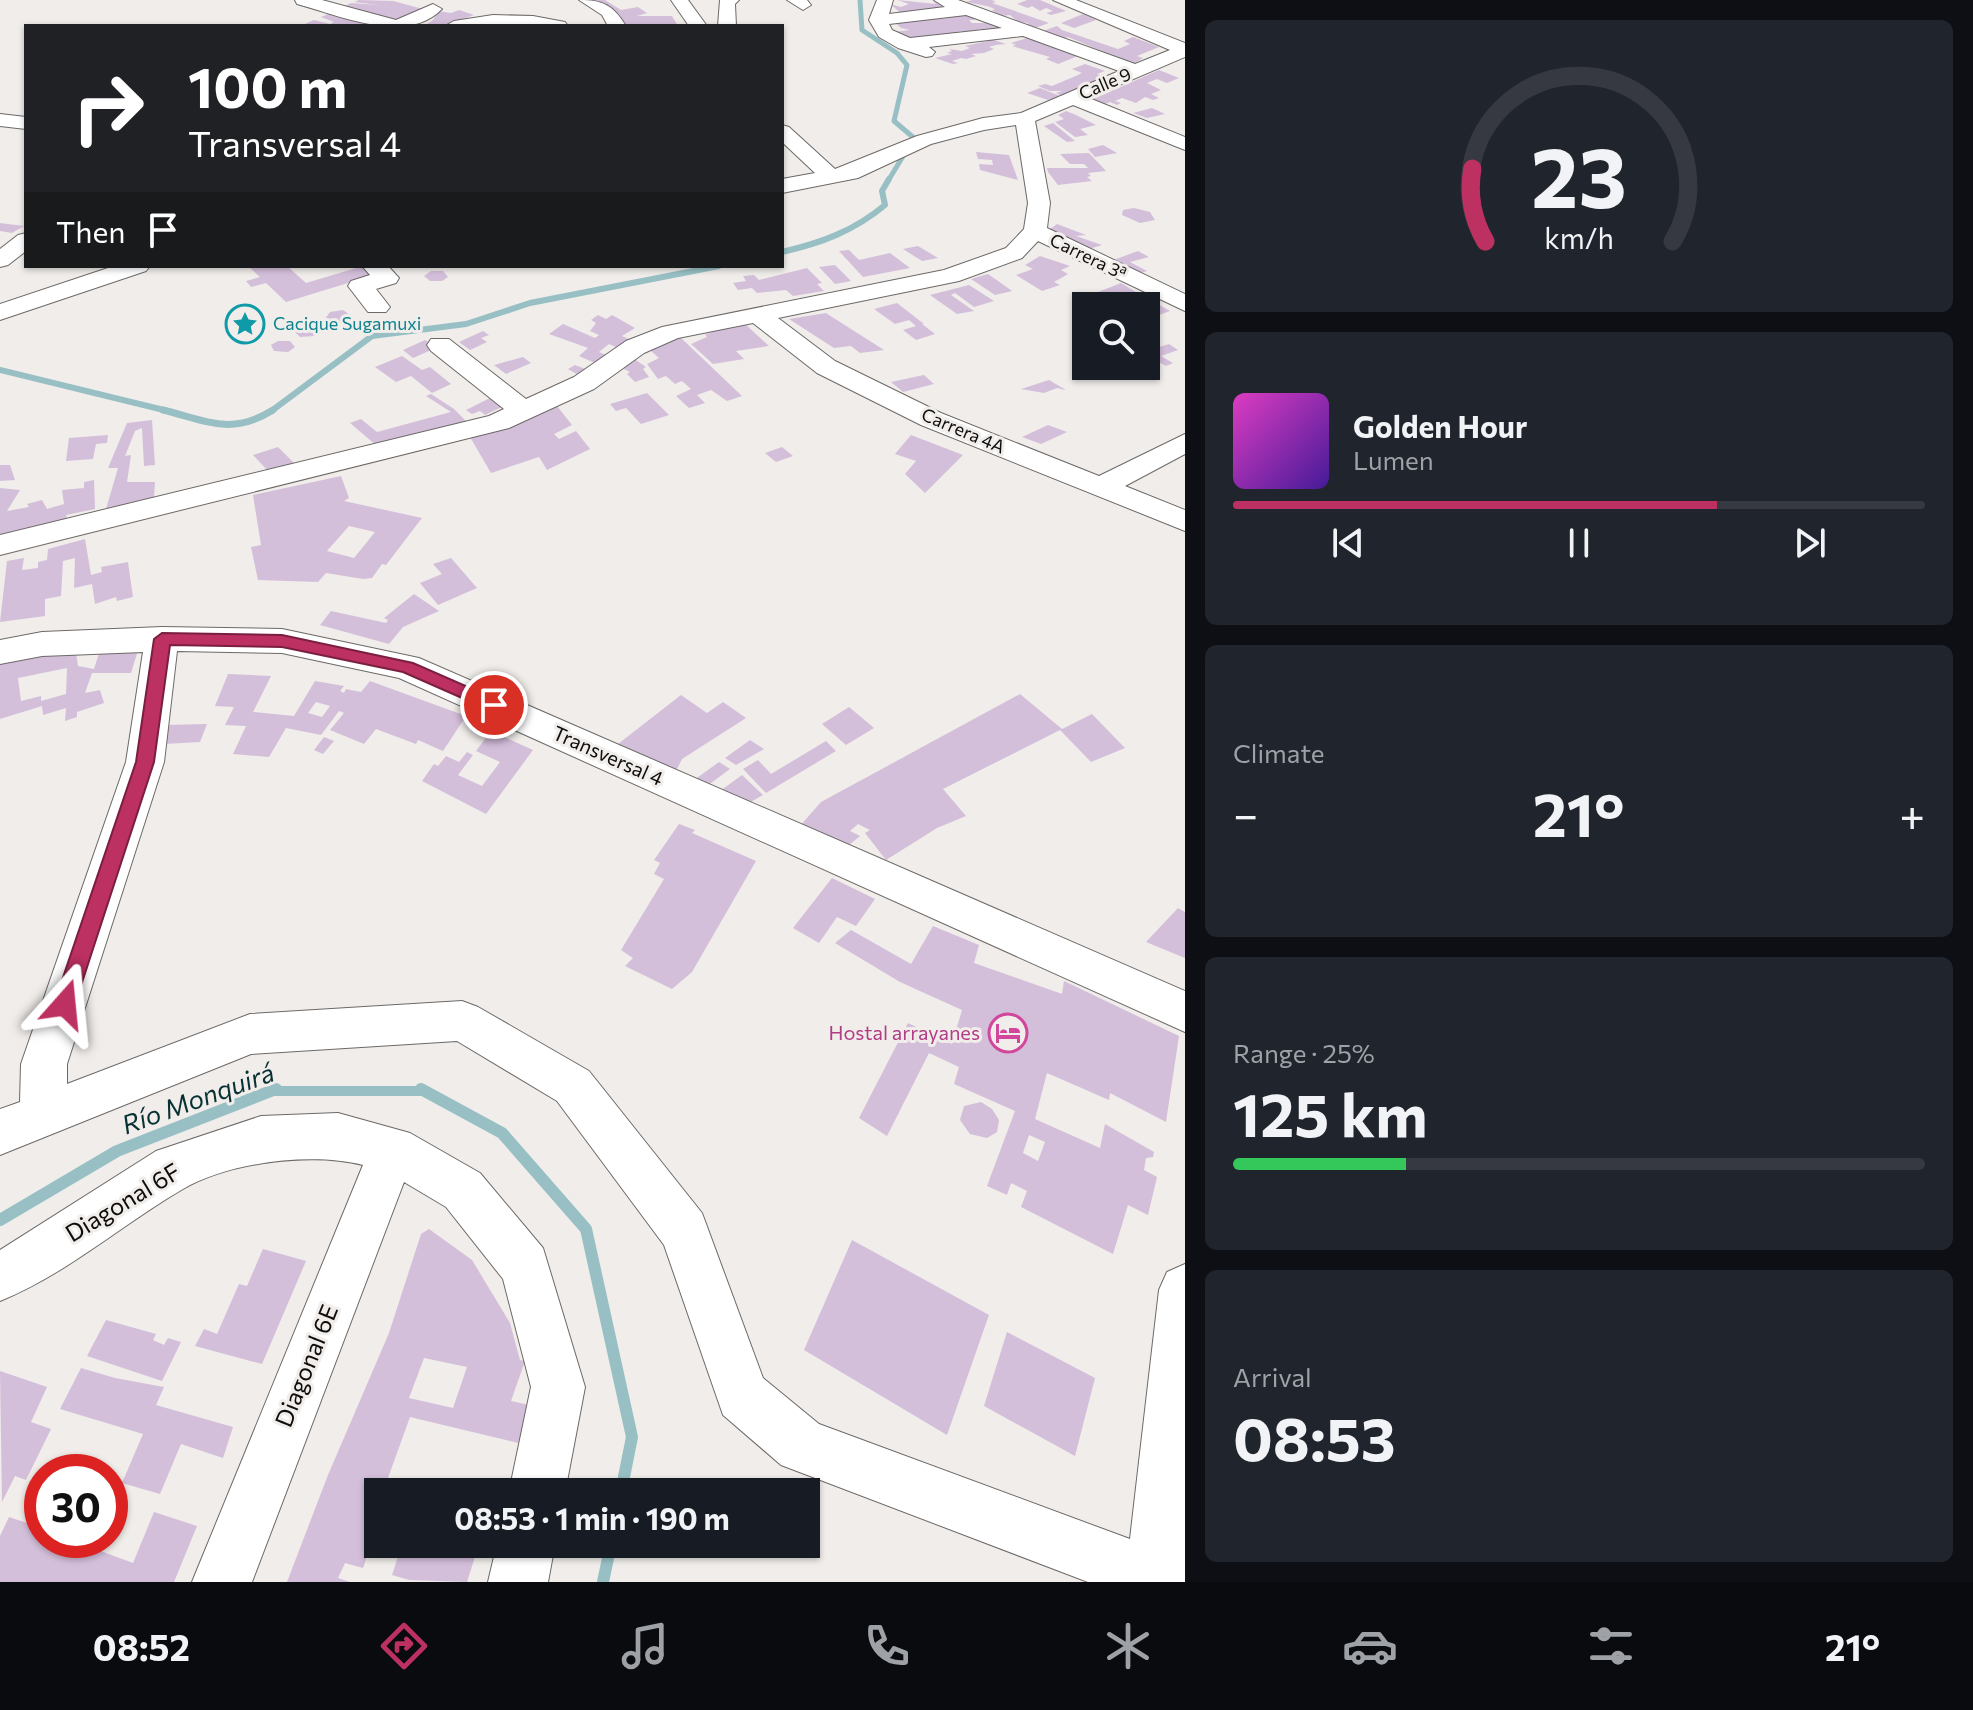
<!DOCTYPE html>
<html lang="en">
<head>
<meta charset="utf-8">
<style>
	body { margin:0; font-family:Commissioner,sans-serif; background:#20242c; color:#f1f3f6; height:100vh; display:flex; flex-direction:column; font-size:30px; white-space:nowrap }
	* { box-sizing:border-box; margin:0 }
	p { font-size:26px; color:#9ea1a6 }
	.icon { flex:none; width:44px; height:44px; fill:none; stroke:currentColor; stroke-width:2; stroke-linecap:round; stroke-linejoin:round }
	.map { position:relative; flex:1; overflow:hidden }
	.side { display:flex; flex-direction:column; gap:20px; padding:20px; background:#0d0f14; width:788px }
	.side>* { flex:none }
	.banner { position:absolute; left:24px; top:24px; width:760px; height:244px; border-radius:0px; box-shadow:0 2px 6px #0004; background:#202124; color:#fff; overflow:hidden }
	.controls { position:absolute; left:1072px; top:292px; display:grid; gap:16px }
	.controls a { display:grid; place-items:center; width:88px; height:88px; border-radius:0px; background:#171b24; box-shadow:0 2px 6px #0004; font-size:40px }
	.speed { position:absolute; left:24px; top:1454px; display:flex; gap:16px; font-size:40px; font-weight:700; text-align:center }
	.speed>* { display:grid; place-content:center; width:104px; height:104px; border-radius:50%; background:#171b24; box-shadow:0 2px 6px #0004; line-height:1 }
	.speed .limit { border:12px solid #d22; background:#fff; color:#111 }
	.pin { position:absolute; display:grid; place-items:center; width:68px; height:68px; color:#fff; margin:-34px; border:4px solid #fff; border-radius:50%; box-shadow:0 2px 8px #0007 }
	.me { position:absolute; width:88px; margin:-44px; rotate:18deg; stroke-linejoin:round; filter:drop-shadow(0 0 6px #0008) }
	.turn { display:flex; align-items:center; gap:28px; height:168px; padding:0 32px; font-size:36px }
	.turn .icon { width:104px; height:104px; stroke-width:2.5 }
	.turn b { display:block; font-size:56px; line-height:68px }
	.then { display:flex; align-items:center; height:76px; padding:0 32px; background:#0003; gap:16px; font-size:30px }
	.big { font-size:60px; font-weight:700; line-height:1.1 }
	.side .card { flex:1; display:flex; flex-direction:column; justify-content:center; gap:12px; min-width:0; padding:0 28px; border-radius:12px; background:#20242c }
	.side .dial { align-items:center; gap:0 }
	.dial svg { height:208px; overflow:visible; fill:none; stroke:#363941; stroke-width:7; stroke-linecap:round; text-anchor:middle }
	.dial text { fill:#f1f3f6; stroke:none }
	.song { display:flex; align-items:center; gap:24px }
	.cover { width:96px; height:96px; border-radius:12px; background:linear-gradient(135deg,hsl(310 70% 55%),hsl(260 70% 35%)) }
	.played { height:8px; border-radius:4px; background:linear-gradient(90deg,#bd3062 70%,#363941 70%) }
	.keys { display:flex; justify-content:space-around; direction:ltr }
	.heat { display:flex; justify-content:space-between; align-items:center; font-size:44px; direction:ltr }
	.charge { height:12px; border-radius:6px; background:linear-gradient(90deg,#34c759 25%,#363941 0) }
	.trip { position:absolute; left:364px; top:1478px; width:456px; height:80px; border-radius:0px; background:#171b24; box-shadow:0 2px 6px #0004; font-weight:700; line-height:80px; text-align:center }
	.tab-bar { display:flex; height:128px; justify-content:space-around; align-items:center; background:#090b0e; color:#9ea1a6 }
	.tab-bar .icon { width:56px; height:56px }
	.tab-bar .current { color:#bd3062 }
	.tab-bar b { font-size:36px; color:#f1f3f6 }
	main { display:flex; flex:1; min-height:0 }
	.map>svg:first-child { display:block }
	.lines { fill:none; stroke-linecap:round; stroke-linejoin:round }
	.stream-far4 { stroke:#98c0c4; stroke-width:5 }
	.stream-far3 { stroke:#98c0c4; stroke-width:6 }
	.stream-far2 { stroke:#98c0c4; stroke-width:7 }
	.stream-far1 { stroke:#98c0c4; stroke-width:10 }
	.stream { stroke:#98c0c4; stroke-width:12 }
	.building { fill:#d4bfda; fill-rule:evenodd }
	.minor-casing { stroke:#6c6967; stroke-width:2 }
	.minor { fill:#fff; fill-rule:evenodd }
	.route { fill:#bd3062; stroke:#7b1f40; stroke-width:2 }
	.labels { text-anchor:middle; stroke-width:6; stroke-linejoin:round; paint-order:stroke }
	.far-street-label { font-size:18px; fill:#0e0d0c; stroke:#f0edea }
	.far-culture-label { font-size:18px; fill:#0d838f; stroke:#f0edea; text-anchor:start }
	.street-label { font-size:20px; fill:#0e0d0c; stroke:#f0edea }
	.hotel-label { font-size:20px; fill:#b23c85; stroke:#f0edea; text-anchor:end }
	.near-street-label { font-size:24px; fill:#0e0d0c; stroke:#f0edea }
	.near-water-label { font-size:26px; font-style:italic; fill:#083134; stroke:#f0edea }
</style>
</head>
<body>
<main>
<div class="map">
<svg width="1185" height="1582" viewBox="0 0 1185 1582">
	<rect width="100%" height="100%" fill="#f0edea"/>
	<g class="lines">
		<path class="stream-far4" d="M860 0 862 30 897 53 907 65 894 121 914 138 888 181"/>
		<path class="stream-far3" d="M782 252C821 243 854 231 885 205L882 191 889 179
			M0 370 172 412
			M270 412 372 336 466 324 530 303 719 266"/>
		<path class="stream-far2" d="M163 410C208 421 231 436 273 410"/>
		<path class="stream-far1" d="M271 1091H424"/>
		<path class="stream" d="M421 1089 502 1133 586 1229 632 1437 621 1492
			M0 1220 117 1151 276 1089
			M603 1582 611 1544"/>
	</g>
	<path class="building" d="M359 0 393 1 423 9 395 22 339 9 351 3 379 5 354 2Z
		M591 0H605L621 10 638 7 647 13 637 16H672L678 26H626Z
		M897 0 936 4 932 0 947 6 943 9 902 14 890 4 901 7 909 4Z
		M972 0H992L996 2 992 3 1049 23 1035 28 1028 27 1024 25 1029 23 1018 22 1010 15 1000 16 992 10 995 9 987 6 966 2Z
		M1027 0H1040L1066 11 1051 15 1046 13 1053 11 1046 8 1040 11 1032 6 1028 8 1017 4Z
		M459 10 474 15 444 26H424L433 20 438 11 451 13Z
		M333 12 387 24 300 26 314 20 330 24 334 22 321 17Z
		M1083 14 1096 20 1074 28 1061 23Z
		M947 15 970 16 975 20H969L972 23H986L981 20 1002 29H981L965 34 962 31 957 32 960 35 941 36 932 35 936 38 907 37 893 32 910 30 901 28 893 21 950 18Z
		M1057 26 1062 30 1118 49 1130 44 1124 41 1133 37 1159 47 1137 56 1143 58 1133 64 1068 37 1060 40V37L1043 31Z
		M988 38 1006 44 996 45 989 47 994 49 984 53 971 54 976 56 966 59 961 58 952 61 958 63 953 64 935 58 952 54 947 53 952 51 949 49 962 51 970 48 965 46 988 41 984 40Z
		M1027 38 1055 44 1049 46 1078 56 1058 64 1046 59 1050 57 1012 46 1016 45 1011 43Z
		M1085 64 1105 71 1097 74 1106 78 1065 97 1056 93 1062 91H1050L1038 86 1045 84 1052 86 1078 75 1082 73 1072 69Z
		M1159 70 1179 78 1167 83 1157 79 1147 83 1161 90 1151 94 1159 98 1153 100 1145 97 1136 103 1122 98 1115 101 1121 103 1117 105 1110 102 1103 105 1091 100Z
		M1040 88 1060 96 1048 100 1027 93Z
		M1152 108 1165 114 1147 118 1133 113Z
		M1066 111 1076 115 1096 125 1080 129 1088 135 1075 137 1055 122 1064 119 1058 115Z
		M1053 123 1075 141 1067 142 1044 126Z
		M1103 145 1117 153 1095 157 1088 149Z
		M976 152 1009 155 1018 180 980 170 979 164 993 165 992 160 978 159Z
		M1089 153 1106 171 1088 173 1091 176 1087 177 1092 181 1058 185 1048 172 1047 168H1088L1084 164H1070L1060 154Z
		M1134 208 1150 212 1155 220 1140 223 1122 215 1123 210Z
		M0 223 24 226 12 233 0 231Z
		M1057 224 1086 235 1076 236 1102 245 1082 251 1049 230Z
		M918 246 938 258 922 261 903 249Z
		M849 250 859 260 890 253 910 268 863 277 839 251Z
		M1138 251 1149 257 1130 262 1147 271 1135 275 1108 262Z
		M1040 256 1070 266 1061 270 1068 274 1054 282 1060 285 1042 291 1016 275 1033 269 1025 265Z
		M835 265 851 281 835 284 819 267Z
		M248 266H287L306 283 363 266 374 275 286 302 266 283 251 287 246 281 260 277Z
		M807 268 822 283 817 284 824 291 793 296 786 290 757 293 752 288 738 290 733 283 746 281 743 276 754 275 759 280Z
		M431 271H443L448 277 442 281H430L424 276Z
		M988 274 1008 288 1012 291 995 295 971 279Z
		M1121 283 1136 292 1170 311 1154 317 1146 313V306H1122L1098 292Z
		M969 285 994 301 974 307 955 293 951 295 974 311 957 314 930 295Z
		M897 303 924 324H922L935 334 916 340 903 330 916 326 909 320 895 324 874 309Z
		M343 310 350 315 345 321 332 323 325 319 330 312Z
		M826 313 829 315 884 350 860 353 851 346 834 348 789 319Z
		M598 315 606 319 612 315 635 328 622 336 629 339 618 348 609 344 599 352 616 359 587 380 568 369 575 365 593 372 598 368 592 366 595 363 579 356 588 348 549 334 563 324 595 338 599 335 590 331 596 323 591 320Z
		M744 323 769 346 736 351 744 359 713 364 691 344 707 337 705 334 711 333 708 330Z
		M302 324H316L322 330 314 336 300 337 294 331Z
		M483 331 489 335 481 338 487 342 470 350 459 342Z
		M680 337 742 396 727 401 711 390 697 395 705 403 689 408 676 396 691 389 682 381 675 384 666 376 658 379 647 364 659 358 650 350Z
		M425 340 438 347 413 358 403 350Z
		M278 341H290L295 347 288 352 274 351 271 345Z
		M1169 344 1178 350 1161 356 1173 363 1166 366 1146 355V351Z
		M402 356 422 370 430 367 451 384 432 393 411 376 396 382 375 367Z
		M523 357 531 363 506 374 494 365Z
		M633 358 646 367 643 369 649 377 635 382 627 374 630 372 620 367Z
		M924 375 934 384 903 392 891 382Z
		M1049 380 1066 390 1057 388 1044 393 1021 389Z
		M647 393 669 415 641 424 626 408 616 411 610 404Z
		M431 394 454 409 467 422 377 446 350 423 361 419 377 432 451 412 426 396Z
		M496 395 508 404 485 415 480 411 472 414 466 410Z
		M557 406 572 425 554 434 559 439 576 431 590 449 547 470 539 457 491 473 470 437Z
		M152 420 155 465 144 466 142 428 135 431 125 456 131 455 127 482H155L154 497 106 509 118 468H108L127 423Z
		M1048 425 1067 432 1041 444 1022 437Z
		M108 435 107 443 96 444 93 459 66 461 69 438Z
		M911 435 963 455 925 493 905 474 916 461 895 454Z
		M278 447 300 469 269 472 253 455Z
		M782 447 793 456 776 462 765 453Z
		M0 465H10L15 480 0 481Z
		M341 476 349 498 344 501 422 518 386 565 382 564 372 578 363 579 326 573 318 582 258 580 251 547 261 545 253 495ZM349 526 375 532 354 558 327 551Z
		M94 480 95 509 66 515 68 522 0 537V488L20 490 7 511 29 507 27 504 42 500 47 509 64 504 62 490 84 488V482Z
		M85 539 91 575 102 572 101 567 128 562 133 597 117 601 116 597 95 604 92 584 74 588 75 558 63 561 61 596 45 599V616L0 622 7 561 24 558 22 570 38 568V562L47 560 48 549Z
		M451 558 477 588 438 605 420 583 442 574 433 564Z
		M414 594 439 611 403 627 389 644 320 625 331 611 386 623 388 620 384 618Z
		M75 646 78 666 94 669 101 647H139L131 673H92L85 693 100 690 104 703 77 712V717L65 721 66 708 43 715 42 706 0 719V664ZM67 668 66 694 41 701V696L21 701 18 678Z
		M228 674 271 676 253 712 294 716 315 681 344 686 340 691 344 693 346 689 361 692 370 681 466 716 443 751 418 740 416 744 376 729 364 744 330 730 344 713 339 711 321 735 286 728 269 757 233 754 246 726 225 725 234 707 215 706ZM316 702 330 706 322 717 308 713Z
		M1020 694 1062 729 1092 714 1125 748 1091 762 1060 730 943 789 966 816 937 828 886 860 865 833 870 830 858 824 850 831 860 836 848 846 800 826 821 802Z
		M681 695 707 713 723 702 746 718 682 759 676 771 618 744Z
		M849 707 874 728 846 745 822 724Z
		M207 724 200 742 164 744 165 725Z
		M491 731 533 750 486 814 422 781 434 764 438 766 446 756 459 762 467 752 473 755 458 775 482 786 500 762 476 751Z
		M324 737 334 741 323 754 314 750Z
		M750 740 764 749 736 765 725 758Z
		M826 741 836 751 766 793 743 769 758 760 771 774Z
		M719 762 730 769 707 786 694 780Z
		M742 775 763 795 749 803 720 791Z
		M679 824 695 830 692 833 756 861 692 972 672 989 625 966 633 958 621 950 664 879 654 874 660 863 654 860Z
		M832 878 875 899 856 926 837 917 819 943 793 928Z
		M1178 908 1185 912V958L1146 942Z
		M933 926 979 945 974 963 1062 994 1064 981 1179 1036 1166 1122 1110 1093 1109 1100 1047 1073 1035 1119 1100 1148 1105 1124 1154 1152 1153 1157 1146 1158 1144 1170 1157 1177 1148 1215 1128 1205 1113 1254 1021 1207 1027 1191 1011 1183 1007 1195 987 1186 1015 1111 954 1084 959 1067 929 1053 887 1136 859 1118 908 1023 952 1044 962 1010 900 982 835 943 851 930 911 964ZM1029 1135 1045 1142 1038 1161 1023 1153Z
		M981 1102 992 1109 999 1120 997 1132 987 1138 970 1134 960 1120 964 1106Z
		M429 1229 472 1260 510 1323 520 1360 525 1361 511 1401 529 1405 518 1443 410 1417 384 1489 393 1492H378V1525L363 1568 345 1563 338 1578 350 1582H287L328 1475 389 1333 421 1234ZM424 1358 467 1367 453 1408 409 1398Z
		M852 1240 989 1315 947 1435 804 1350Z
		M263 1249 306 1261 262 1364 195 1346 204 1329 217 1334 239 1284 247 1286Z
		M106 1320 156 1334 153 1340 164 1345 168 1338 181 1342 162 1381 87 1356Z
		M1007 1332 1095 1378 1075 1456 984 1406Z
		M81 1368 115 1378 164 1387 156 1405 233 1427 223 1458 181 1444 160 1494 122 1483 143 1434 60 1409Z
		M0 1371 47 1387 31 1422 51 1429 26 1480 15 1476 2 1502Z
		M154 1512 197 1526 174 1582H0V1536L9 1517 42 1528V1540H93L90 1547 133 1563Z
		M402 1544H479L467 1582 409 1580 392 1575Z"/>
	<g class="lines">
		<defs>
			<path id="minor" d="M295 0H322L396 20 433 4 442 9C406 46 339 15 297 4Z
				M579 0C603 0 613 5 626 26H608L602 15Z
				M671 0H688L707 26H689Z
				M720 0H739L735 4 736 26H718Z
				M787 0H807L811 5 803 10Z
				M877 0H893L889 14 945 7 934 0H958L1135 64 1170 50 1053 0H1076L1185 43V57L1089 98 1185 137V150L1073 105 1035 121 1050 203 1047 228 1185 294V311L1038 241 1022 258 959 281 778 318 835 361 941 413 1099 476 1185 434V454L1125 486 1185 510V531L921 425 817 373 753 323 678 338 644 353 594 389 509 428 0 555V535L489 416 504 409 431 351 427 345 431 339H449L526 399 574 377 626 341 662 327 944 270 1006 248 1024 229 1028 203 1016 125 984 130 931 144 858 178 782 193V179L815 173 782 142V125L789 127 835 169 917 136 983 118 1021 113 1119 71 1023 36 929 47 935 52 932 56 926 57 898 48 879 37 869 20ZM966 15 1002 28 910 38 892 30 889 24Z
				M493 15 533 16 565 22 568 26H445L454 21Z
				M0 114 26 117V129L0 126Z
				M26 233V251L8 265 0 267V249L18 235Z
				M114 266H150L146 271 0 320V304Z
				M362 266H388L399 278 396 283 376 289 390 307 386 312H368L348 286 351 281 370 275Z
				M162 627 282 629 419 658 1185 991V1032L399 678 282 653 177 651 164 762 67 1064V1084L250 1014 462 1001 478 1007 589 1071 702 1213 763 1378 819 1424 1130 1539 1159 1290 1167 1272 1185 1264V1582H1088L781 1465 723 1415 664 1245 557 1101 457 1041 251 1054 0 1155V1109L20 1102 21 1064 126 762 143 652 42 656 0 664V640L42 632Z
				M338 1113 410 1133 480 1173 543 1248 585 1387 565 1492H509L531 1387 503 1279 446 1207 404 1182 252 1582H192L363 1165C312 1152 229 1162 183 1189 121 1225 67 1274 0 1301V1250L156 1151 261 1116Z
				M497 1544H555L548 1582H488Z"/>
		</defs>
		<use href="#minor" class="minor-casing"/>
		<use href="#minor" class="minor"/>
	</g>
	<path class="route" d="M162 633 282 635 413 663 500 701 502 705 494 712 403 672 282 647 170 645 154 762 75 1004 72 1011 65 1013 57 1011 54 1004 136 762 154 639Z"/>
	<defs>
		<symbol id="sight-ring" viewBox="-11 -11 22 22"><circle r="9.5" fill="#f0edea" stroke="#0f9aa8" stroke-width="1.5"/><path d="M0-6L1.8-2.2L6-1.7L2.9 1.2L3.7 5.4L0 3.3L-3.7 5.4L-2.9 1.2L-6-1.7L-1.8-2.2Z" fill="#0f9aa8"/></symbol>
		<symbol id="hotel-ring" viewBox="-11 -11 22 22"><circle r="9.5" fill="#f0edea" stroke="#d1479c" stroke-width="1.5"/><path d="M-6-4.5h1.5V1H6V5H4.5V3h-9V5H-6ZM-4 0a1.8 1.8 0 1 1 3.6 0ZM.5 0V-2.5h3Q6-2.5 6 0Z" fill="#d1479c"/></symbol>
	</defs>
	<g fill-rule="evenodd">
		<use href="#sight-ring" x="223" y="302" width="44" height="44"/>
		<use href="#hotel-ring" x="986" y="1011" width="44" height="44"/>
	</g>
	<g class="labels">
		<g class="far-street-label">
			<text transform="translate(1105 84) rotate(-23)" y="6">Calle 9</text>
			<text transform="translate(1088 257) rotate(26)" y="6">Carrera 3ª</text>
			<text transform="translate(963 431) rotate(23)" y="6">Carrera 4A</text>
		</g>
		<g class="far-culture-label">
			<text x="273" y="330">Cacique Sugamuxi</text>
		</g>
		<g class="street-label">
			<text transform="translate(608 756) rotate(24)" y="7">Transversal 4</text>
		</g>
		<g class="hotel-label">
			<text x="980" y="1040">Hostal arrayanes</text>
		</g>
		<g class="near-street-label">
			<text transform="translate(123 1203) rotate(-31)" y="8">Diagonal 6F</text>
			<text transform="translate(307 1366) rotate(-68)" y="8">Diagonal 6E</text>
		</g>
		<g class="near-water-label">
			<text transform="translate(198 1099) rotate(-20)" y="9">Río Monquirá</text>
		</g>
	</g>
</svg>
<div class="controls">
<a><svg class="icon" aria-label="search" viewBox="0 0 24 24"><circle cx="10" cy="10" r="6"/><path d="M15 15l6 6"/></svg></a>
</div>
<div class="speed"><div class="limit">30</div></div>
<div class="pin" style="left:494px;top:705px;background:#d93025"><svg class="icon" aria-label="arrive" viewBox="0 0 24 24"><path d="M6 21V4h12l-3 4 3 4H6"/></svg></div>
<svg class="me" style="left:65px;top:1004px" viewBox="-20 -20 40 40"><path d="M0-17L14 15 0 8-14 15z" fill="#bd3062" stroke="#fff" stroke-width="4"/></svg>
<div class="trip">08:53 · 1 min · 190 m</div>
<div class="banner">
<div class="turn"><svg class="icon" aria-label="right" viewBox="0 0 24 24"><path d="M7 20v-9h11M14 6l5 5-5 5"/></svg><div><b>100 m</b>Transversal 4</div></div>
<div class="then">Then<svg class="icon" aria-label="arrive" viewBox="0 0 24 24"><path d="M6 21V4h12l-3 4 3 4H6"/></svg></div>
</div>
</div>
<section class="side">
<div class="card dial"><svg viewBox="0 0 100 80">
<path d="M14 69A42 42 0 1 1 86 69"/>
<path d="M14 69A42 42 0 0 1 9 41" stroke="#bd3062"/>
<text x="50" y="56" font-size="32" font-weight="700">23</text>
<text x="50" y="72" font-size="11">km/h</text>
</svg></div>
<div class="card">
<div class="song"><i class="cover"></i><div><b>Golden Hour</b><p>Lumen</p></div></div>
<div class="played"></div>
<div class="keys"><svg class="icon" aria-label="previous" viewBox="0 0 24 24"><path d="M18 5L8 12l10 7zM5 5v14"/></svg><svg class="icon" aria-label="pause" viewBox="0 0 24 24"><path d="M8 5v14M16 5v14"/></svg><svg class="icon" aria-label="next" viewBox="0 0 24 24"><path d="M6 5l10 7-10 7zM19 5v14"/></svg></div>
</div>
<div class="card"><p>Climate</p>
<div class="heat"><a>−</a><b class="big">21°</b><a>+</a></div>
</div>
<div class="card"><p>Range · 25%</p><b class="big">125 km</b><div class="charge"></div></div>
<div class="card"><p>Arrival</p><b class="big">08:53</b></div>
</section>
</main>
<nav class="tab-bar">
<b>08:52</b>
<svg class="icon current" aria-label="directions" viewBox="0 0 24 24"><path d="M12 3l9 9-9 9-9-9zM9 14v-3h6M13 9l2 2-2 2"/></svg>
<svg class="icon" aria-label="music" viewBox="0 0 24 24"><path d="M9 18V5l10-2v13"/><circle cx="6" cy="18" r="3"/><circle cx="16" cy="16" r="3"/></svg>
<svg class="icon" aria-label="phone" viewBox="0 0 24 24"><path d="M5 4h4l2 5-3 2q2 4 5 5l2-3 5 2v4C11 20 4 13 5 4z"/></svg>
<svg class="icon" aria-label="climate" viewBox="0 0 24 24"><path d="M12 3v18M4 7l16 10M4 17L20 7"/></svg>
<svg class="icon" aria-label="car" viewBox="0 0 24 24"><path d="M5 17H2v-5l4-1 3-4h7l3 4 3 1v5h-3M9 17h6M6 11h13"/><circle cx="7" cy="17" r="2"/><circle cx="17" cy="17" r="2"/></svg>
<svg class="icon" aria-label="filters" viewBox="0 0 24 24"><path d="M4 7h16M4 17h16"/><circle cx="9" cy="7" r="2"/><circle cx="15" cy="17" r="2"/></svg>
<b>21°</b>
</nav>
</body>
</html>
